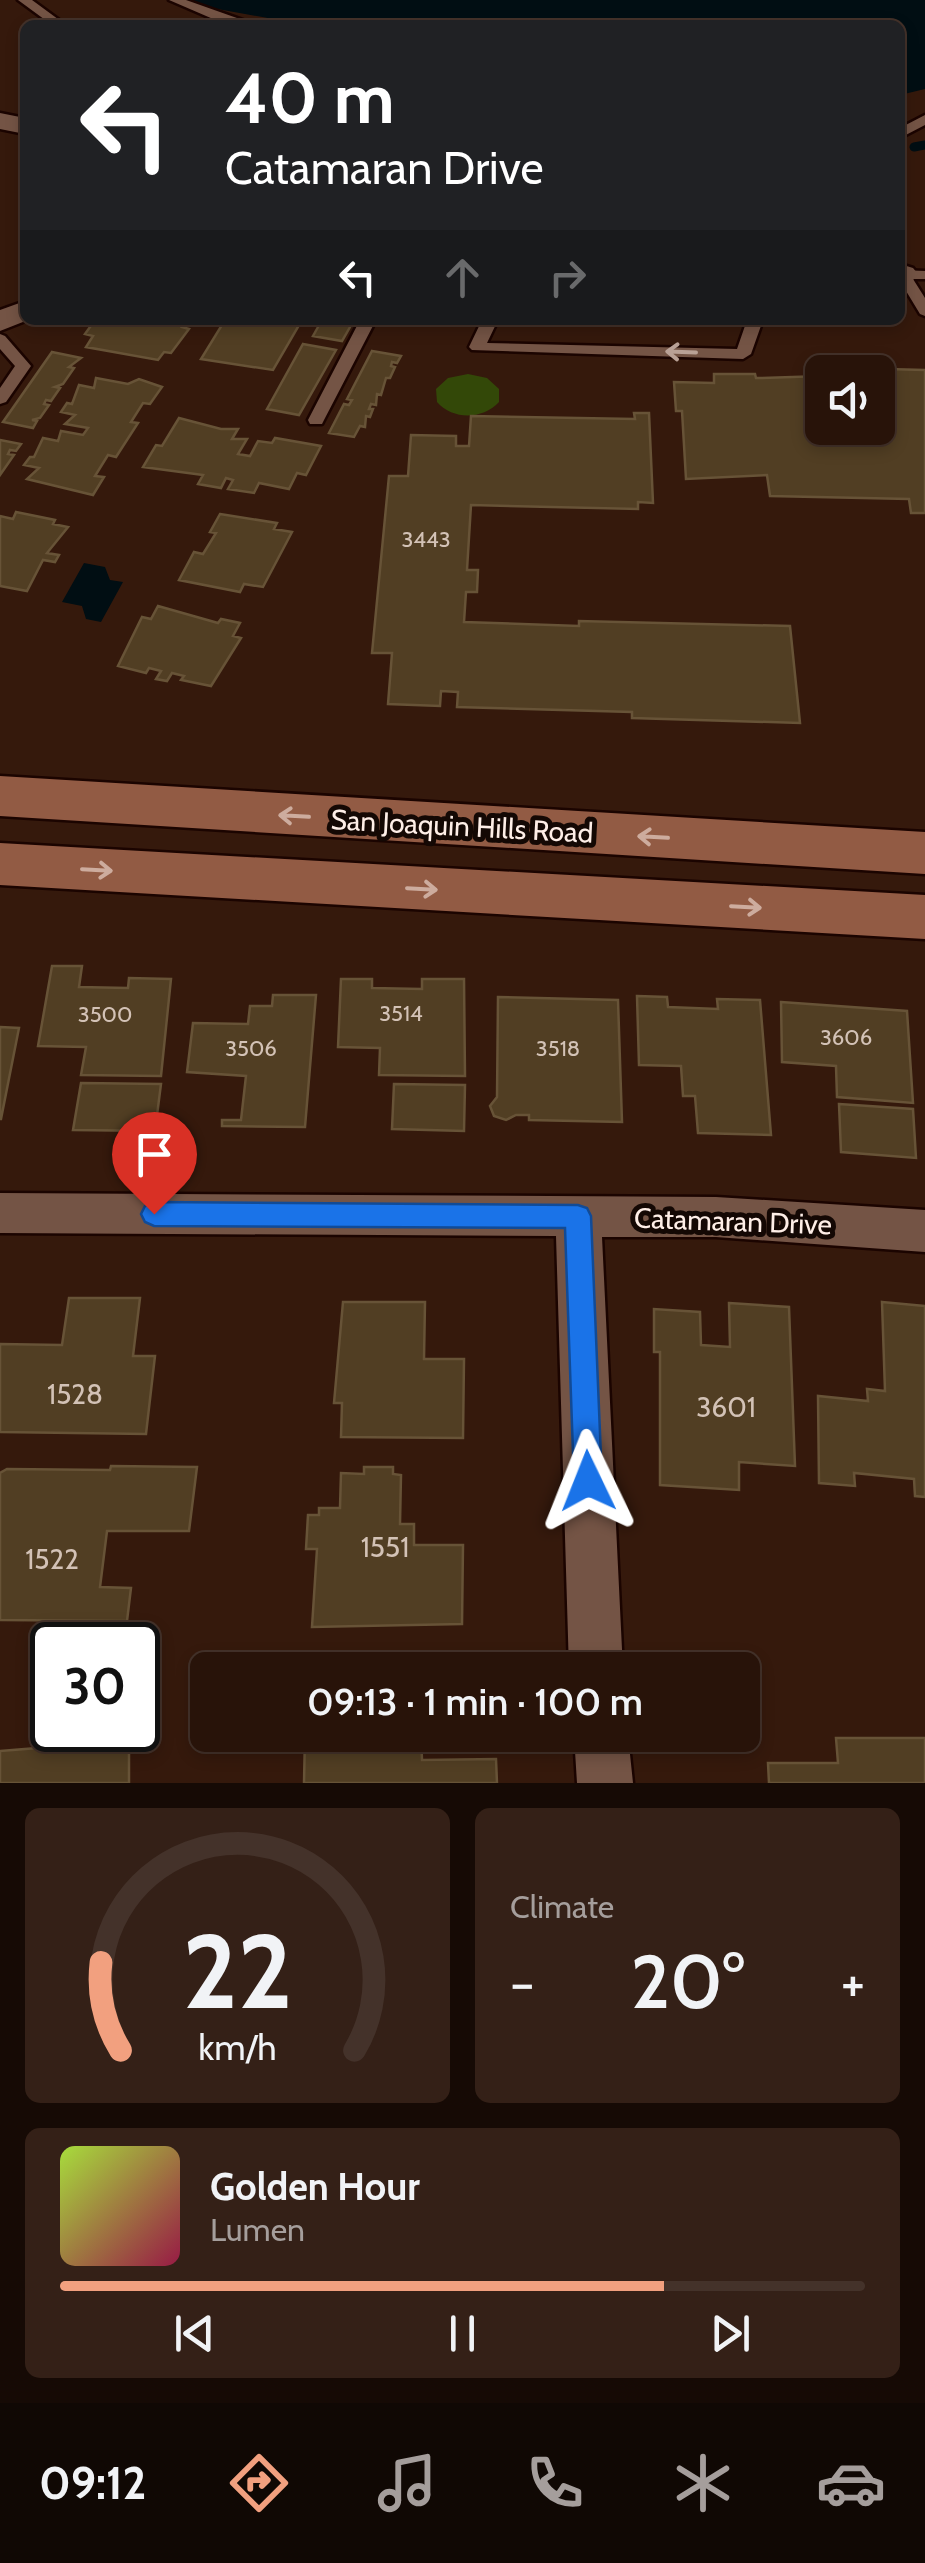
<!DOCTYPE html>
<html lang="en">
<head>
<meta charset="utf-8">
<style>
	body { margin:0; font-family:Cabin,sans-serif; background:#342017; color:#f1f3f6; height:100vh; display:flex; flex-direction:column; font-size:38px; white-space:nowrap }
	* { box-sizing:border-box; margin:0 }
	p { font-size:32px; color:#a59e9c }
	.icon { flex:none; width:55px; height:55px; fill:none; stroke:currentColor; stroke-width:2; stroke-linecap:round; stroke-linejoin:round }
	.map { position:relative; height:1783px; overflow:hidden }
	.drawer { display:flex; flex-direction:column; gap:25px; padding:25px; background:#160a05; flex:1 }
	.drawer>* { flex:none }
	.hud { position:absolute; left:20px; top:20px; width:885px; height:305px; border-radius:15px; box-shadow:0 5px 15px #0003,0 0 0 2px #44322a; background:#202124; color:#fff; overflow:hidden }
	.controls { position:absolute; left:805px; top:355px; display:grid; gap:20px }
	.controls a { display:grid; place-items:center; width:90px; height:90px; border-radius:15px; background:#281309; box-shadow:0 5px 15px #0003,0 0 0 2px #44322a; font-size:50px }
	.speed { position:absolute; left:30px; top:1622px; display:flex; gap:20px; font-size:50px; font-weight:700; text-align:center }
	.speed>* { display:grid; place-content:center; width:130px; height:130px; border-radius:50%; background:#281309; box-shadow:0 5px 15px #0003,0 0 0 2px #44322a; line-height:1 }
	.speed .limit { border:5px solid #111; border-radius:15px; background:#fff; color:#111 }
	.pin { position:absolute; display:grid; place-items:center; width:85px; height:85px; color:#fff; margin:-102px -42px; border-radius:50% 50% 50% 0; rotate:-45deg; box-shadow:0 0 10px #0007 }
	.pin .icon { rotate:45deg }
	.me { position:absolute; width:110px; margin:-55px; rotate:358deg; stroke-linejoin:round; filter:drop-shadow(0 0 8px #0008) }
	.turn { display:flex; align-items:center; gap:35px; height:210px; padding:0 40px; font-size:45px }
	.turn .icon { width:130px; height:130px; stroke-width:2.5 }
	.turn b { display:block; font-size:70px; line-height:85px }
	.lanes { display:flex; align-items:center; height:95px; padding:0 40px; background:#0003; justify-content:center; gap:50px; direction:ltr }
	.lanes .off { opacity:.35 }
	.big { font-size:75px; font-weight:600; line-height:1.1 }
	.drawer .card { flex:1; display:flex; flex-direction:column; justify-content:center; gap:15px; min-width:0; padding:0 35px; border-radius:15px; background:#342017 }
	.drawer .dial { align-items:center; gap:0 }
	.dial svg { height:260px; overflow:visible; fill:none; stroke:#44322a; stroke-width:7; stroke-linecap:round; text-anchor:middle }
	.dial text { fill:#f1f3f6; stroke:none }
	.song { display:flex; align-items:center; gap:30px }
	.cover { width:120px; height:120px; border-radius:15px; background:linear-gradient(135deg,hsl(80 70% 55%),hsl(340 70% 35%)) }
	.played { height:10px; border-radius:5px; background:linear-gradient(90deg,#f2a07f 75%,#44322a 75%) }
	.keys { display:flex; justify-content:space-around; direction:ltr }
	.heat { display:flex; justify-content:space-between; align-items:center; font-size:55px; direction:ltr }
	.drawer .tiles { flex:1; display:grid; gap:25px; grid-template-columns:1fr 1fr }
	.card:last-child { grid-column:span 2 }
	.trip { position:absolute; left:190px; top:1652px; width:570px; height:100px; border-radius:15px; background:#281309; box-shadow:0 5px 15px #0003,0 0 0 2px #44322a; font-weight:600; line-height:100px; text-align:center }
	.tabs { display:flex; height:160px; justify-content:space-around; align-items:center; background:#100804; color:#a59e9c }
	.tabs .icon { width:70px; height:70px }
	.tabs .on { color:#f2a07f }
	.tabs b { font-size:45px; color:#f1f3f6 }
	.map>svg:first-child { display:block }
	.green { fill:#334808 }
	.water { fill:#010e13 }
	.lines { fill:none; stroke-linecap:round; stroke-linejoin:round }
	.stream { stroke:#010e13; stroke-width:9 }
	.building { fill:#513e23; stroke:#675337; stroke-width:2.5 }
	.lane-casing { stroke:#1b0400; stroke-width:5 }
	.street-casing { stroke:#1b0400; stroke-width:5 }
	.secondary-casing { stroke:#1b0400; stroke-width:5 }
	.lane { fill:#745445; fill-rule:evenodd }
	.street { fill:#745445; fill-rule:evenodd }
	.secondary { fill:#925b44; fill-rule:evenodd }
	.oneway { stroke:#b9a196 }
	.oneway2 { stroke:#cdac9e }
	.route { fill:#1a73e8; stroke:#114b97; stroke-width:2.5 }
	.labels { text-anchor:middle; stroke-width:10; stroke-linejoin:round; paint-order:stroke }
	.number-label { font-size:22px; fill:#d3c2b6 }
	.street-label { font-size:28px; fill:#feeee7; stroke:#140804 }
	.near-number-label { font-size:28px; fill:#d3c2b6 }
</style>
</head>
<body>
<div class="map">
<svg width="925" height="1783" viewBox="0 0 925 1783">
	<rect width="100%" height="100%" fill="#35190c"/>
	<path class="green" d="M468 374 487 378 499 389V402C482 420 453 420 437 402L436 389 448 378Z"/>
	<path class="water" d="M190 0H925V89L900 95V25H306L212 8Z
		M84 563 105 567 110 580 123 582 101 622 86 619 82 606 62 602Z"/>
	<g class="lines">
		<path class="stream" d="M914 147 925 145"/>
	</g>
	<path class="building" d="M95 320H187L182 327 189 329 171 353 164 352 158 360 86 347 93 336 85 334Z
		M225 320H302L273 370 201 359Z
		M322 320H354L342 341 313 336Z
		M303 344 336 350 299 415 267 409Z
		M372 351 401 356 397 363 392 362 391 366 395 367 390 378H386L381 395 377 394 376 405 371 404 369 409H373L370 417 366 416 365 427 360 426 354 437 329 433 344 404 349 405 352 400 347 399Z
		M52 352 81 358 69 367 74 368 63 384 55 387 60 388 51 401 46 400 44 404 49 405 40 418 32 420 37 421 33 428 3 422Z
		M887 369 925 370V513H911L909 499 770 496 767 475 686 479 682 411H676L674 382 714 383V374H755L756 378H761L822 376V428H878V377H888Z
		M96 378 128 384 139 379 162 387 150 404 143 403 131 422 138 423 116 457 108 455 95 476 104 477 93 495 27 479 39 468 24 465 30 457H34L43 438 58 441 61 431 83 435 88 428 65 424 75 415 61 412 67 403 72 404 79 385 94 388Z
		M634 413H649L653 503 638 502V509L471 505 467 570H478L477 592H466L464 622 579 626V621L790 626 800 723 632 718V712L457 707 458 692 441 691 440 706 388 704 392 653H372L389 476H408L411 435 456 436V446H469L471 416 635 419Z
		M179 418 221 429H238L232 439H247L238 454 250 456 258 441 272 443 275 438 321 446 306 475 297 473 289 489 259 483 254 493 228 489 233 480 226 478 221 488 198 484 203 475 143 467 156 445 162 446Z
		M0 440 21 444 16 451 10 450 8 454 14 455 0 475Z
		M16 512 55 520 53 524 68 527 47 553 59 555 55 562 43 560 27 591 0 586V516L13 519Z
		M220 514 277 523 274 529 292 532 263 587 244 584 240 592 179 580 194 552 203 554 216 533 210 532Z
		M158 606 218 623 221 619 240 623 233 636 241 638 211 686 181 680 184 676 172 673 167 681 156 679 161 671 149 668 146 673 118 666 142 617 151 619Z
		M52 966H82L79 987 128 988 129 978 171 979 161 1076 81 1075 86 1047 38 1046Z
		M341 979H372V988L422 989V979H464L465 1076 379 1075 380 1048 338 1047Z
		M273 995H316L305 1127 222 1126V1120H241L246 1076 187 1072 193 1023 248 1024 250 1006H272Z
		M637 996 667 997 668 1007 718 1009 717 999 760 1000 771 1135 698 1133 695 1096H683L681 1066 639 1065Z
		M498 997 618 1000 622 1122 529 1120V1115H516L506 1120 494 1116 490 1106 497 1097Z
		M781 1002 907 1011 913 1103 837 1097 836 1066 782 1062Z
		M0 1027 19 1028 1 1119H0Z
		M81 1083 161 1084 155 1131 73 1130Z
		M394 1084 465 1085 464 1131 392 1129Z
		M839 1104 913 1109 916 1158 841 1152Z
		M69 1298H140L133 1356H155L146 1434 0 1432V1344L62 1345Z
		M343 1302H425L424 1359H464L463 1438 341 1437 342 1403H334Z
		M882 1302 925 1306V1497L915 1496 914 1479 854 1473 855 1486 819 1483 818 1396 868 1401 867 1389 885 1391Z
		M729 1303 789 1307 795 1466 739 1462V1490L660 1485V1352H654V1309L700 1312 701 1345 730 1347Z
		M111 1466 197 1467 189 1531H107L100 1587 131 1588 127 1621 0 1620V1473L7 1469 110 1470Z
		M364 1467H393V1474L401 1475 400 1524H414V1545H463L462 1624 312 1627 317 1549H306L308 1515H319V1508H340L341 1473 364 1474Z
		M52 1675V1730H129V1783H0V1751L37 1748 40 1677Z
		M305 1735H421L422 1760 496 1759 497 1783H304Z
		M836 1738H925V1783H769L768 1763H838Z"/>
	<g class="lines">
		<defs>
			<path id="lane" d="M18 0H32L66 25H52Z
				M169 0H186L257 25H227Z
				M925 115V125L900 138V128Z
				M900 270 925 271V279H913L925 298V316L920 314 900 281Z
				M360 320H376L324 420 322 424H310L308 420Z
				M482 320H498L487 343 737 349 747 320H763L751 354 743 359 472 350 469 347Z
				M0 334 5 336 31 366 6 402 0 404V388L15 366 0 349Z"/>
			<path id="street" d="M0 113 25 118V134L0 129Z
				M900 264 913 268 918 274 913 280 900 282Z
				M25 301V320H28L0 331V310Z
				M0 1193 716 1197 925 1210V1252L716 1237H602L623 1670H569L556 1236 0 1233Z
				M574 1735H628L633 1783H577Z"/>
			<path id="secondary" d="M0 776 925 832V874L0 816Z
				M0 843 925 895V939L0 885Z"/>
		</defs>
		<use href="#lane" class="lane-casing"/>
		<use href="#street" class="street-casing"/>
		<use href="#secondary" class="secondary-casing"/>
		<use href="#lane" class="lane"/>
		<use href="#street" class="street"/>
		<use href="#secondary" class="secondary"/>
	</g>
	<defs><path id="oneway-shaft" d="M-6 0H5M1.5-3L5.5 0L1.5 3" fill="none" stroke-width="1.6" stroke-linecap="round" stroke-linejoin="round" transform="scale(2.5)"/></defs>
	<use class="oneway" href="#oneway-shaft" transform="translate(681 352) rotate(-178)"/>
	<g class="oneway2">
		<use href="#oneway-shaft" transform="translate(294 816) rotate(-177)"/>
		<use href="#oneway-shaft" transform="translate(653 837) rotate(-177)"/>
		<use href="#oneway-shaft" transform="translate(97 870) rotate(3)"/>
		<use href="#oneway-shaft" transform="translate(422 889) rotate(3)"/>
		<use href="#oneway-shaft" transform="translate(746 907) rotate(3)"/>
	</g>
	<path class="route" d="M154 1202 578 1205 587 1208 591 1216 602 1481 598 1491 588 1495 578 1491 574 1481 565 1228 154 1226 145 1222 141 1214 145 1206Z"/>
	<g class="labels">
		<g class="number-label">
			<text x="426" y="547">3443</text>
			<text x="401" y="1021">3514</text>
			<text x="105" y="1022">3500</text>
			<text x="846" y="1045">3606</text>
			<text x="251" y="1056">3506</text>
			<text x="558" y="1056">3518</text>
		</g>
		<g class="street-label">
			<text transform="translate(462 826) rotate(3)" y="10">San Joaquin Hills Road</text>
			<text transform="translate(733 1221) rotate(2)" y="10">Catamaran Drive</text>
		</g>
		<g class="near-number-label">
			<text x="75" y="1404">1528</text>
			<text x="726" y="1417">3601</text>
			<text x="385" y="1557">1551</text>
			<text x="52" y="1569">1522</text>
		</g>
	</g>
</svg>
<div class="controls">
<a><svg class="icon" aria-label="sound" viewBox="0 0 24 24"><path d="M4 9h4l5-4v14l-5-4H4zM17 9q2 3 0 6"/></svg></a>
</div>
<div class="speed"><div class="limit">30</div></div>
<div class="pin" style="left:154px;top:1214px;background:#d93025"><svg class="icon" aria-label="arrive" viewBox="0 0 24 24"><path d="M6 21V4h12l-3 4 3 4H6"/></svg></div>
<svg class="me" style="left:588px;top:1481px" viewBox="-20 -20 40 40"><path d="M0-17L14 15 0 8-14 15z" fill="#1a73e8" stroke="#fff" stroke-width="4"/></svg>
<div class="trip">09:13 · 1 min · 100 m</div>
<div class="hud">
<div class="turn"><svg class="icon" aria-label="left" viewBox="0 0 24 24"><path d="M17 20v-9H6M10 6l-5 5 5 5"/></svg><div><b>40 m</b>Catamaran Drive</div></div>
<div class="lanes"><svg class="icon" aria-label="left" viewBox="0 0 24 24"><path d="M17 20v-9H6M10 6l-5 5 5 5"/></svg><svg class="icon off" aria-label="ahead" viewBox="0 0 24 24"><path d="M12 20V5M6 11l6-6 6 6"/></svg><svg class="icon off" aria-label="right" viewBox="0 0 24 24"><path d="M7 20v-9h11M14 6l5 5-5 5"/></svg></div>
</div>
</div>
<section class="drawer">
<div class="tiles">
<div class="card dial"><svg viewBox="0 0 100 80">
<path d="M14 69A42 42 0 1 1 86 69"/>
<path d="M14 69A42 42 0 0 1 8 42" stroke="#f2a07f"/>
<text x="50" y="56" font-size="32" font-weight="700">22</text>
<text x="50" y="72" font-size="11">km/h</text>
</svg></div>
<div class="card"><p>Climate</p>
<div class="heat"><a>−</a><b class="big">20°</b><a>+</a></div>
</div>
<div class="card">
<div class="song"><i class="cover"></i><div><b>Golden Hour</b><p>Lumen</p></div></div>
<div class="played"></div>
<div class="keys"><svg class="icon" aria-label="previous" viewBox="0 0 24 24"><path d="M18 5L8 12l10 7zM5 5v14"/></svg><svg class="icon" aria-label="pause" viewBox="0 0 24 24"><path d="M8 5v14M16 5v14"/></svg><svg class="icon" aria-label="next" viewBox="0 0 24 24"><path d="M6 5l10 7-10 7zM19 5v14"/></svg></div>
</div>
</div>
</section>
<nav class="tabs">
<b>09:12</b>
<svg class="icon on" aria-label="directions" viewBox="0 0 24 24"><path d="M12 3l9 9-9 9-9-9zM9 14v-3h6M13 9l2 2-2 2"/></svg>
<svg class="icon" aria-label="music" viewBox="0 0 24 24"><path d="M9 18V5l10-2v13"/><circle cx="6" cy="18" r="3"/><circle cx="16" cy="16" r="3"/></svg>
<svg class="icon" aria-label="phone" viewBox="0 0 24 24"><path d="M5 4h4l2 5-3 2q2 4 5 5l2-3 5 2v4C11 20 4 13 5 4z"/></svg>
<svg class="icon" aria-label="climate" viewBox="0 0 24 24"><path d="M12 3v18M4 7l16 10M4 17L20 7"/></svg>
<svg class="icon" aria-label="car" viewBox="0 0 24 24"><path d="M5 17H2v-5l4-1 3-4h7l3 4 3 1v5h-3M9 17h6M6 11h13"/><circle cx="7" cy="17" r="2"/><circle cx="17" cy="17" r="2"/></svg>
</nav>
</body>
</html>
